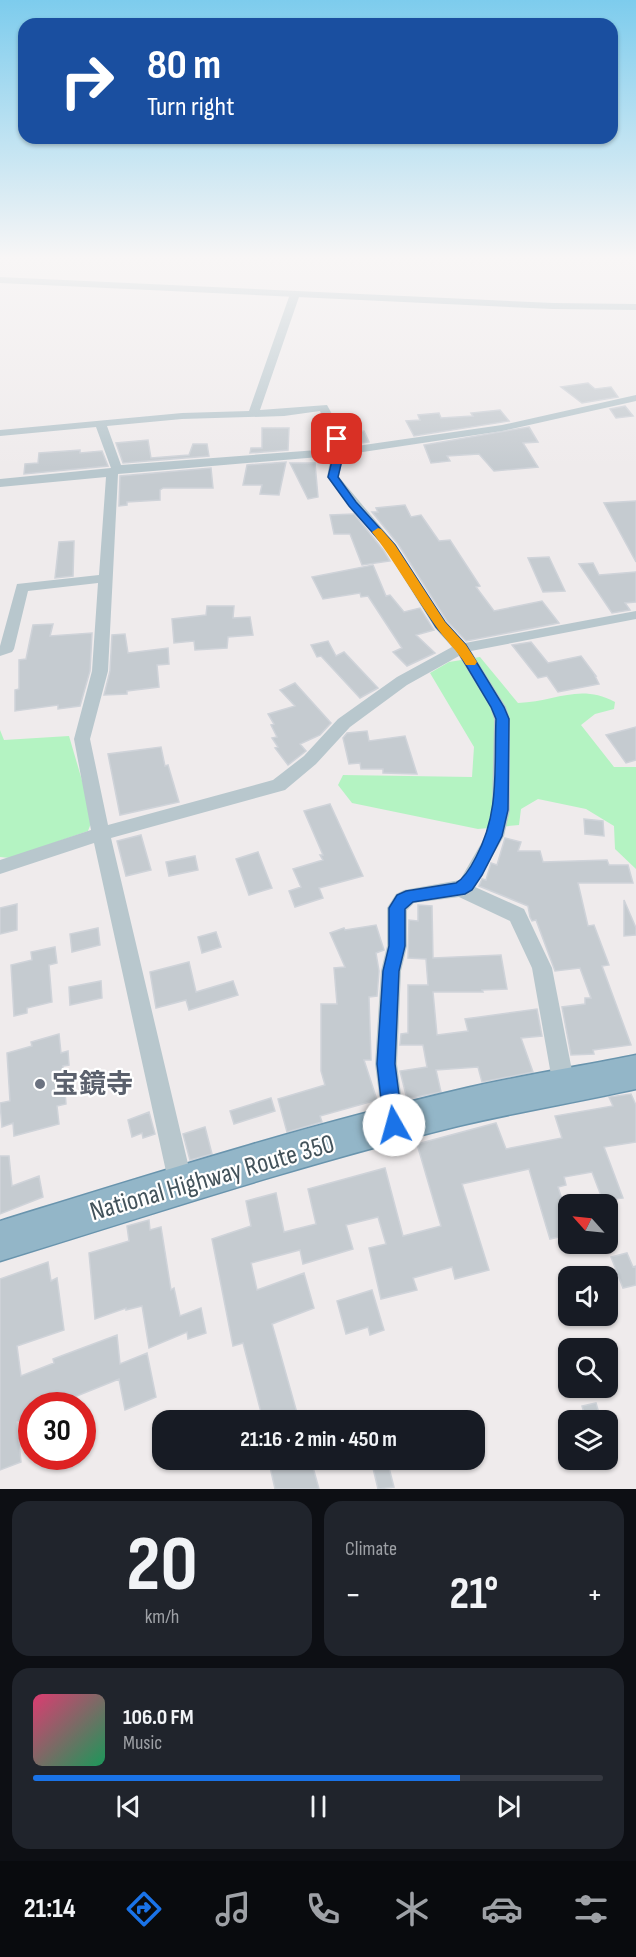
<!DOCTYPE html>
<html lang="en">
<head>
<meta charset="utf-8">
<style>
	body { margin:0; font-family:"Sofia Sans Condensed","Noto Sans JP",sans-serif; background:#20242c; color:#f1f3f6; height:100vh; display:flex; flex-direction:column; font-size:22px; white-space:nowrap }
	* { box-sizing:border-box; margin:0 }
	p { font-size:20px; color:#9ea1a6 }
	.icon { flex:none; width:33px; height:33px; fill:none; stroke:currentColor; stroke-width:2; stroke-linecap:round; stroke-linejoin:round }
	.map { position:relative; height:1489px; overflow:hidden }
	.side { display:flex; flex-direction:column; gap:12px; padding:12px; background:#0d0f14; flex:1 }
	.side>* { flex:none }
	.banner { position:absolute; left:18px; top:18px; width:600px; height:126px; border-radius:18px; box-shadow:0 2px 4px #0004; background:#1a4fa0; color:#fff; overflow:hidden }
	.needle { width:39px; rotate:297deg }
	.buttons { position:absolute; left:558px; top:1194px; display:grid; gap:12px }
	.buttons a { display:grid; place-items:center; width:60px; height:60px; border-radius:12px; background:#171b24; box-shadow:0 2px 4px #0004; font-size:30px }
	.speed { position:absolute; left:18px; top:1392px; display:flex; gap:12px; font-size:30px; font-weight:700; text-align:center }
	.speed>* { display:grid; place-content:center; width:78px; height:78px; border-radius:50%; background:#171b24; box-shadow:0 2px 4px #0004; line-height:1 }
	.speed .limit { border:9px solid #d22; background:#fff; color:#111 }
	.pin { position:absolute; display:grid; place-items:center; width:51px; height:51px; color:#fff; margin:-26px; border-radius:12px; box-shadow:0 3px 9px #0006 }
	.me { position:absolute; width:66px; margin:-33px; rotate:353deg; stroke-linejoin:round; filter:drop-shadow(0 0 4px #0008) }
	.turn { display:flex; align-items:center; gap:21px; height:126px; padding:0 30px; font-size:27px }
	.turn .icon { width:78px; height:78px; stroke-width:2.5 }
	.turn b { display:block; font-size:42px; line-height:51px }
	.big { font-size:45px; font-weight:700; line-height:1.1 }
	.side .tile { flex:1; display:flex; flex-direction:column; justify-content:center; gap:9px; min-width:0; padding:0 21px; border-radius:18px; background:#20242c }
	.side .dial { align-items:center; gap:0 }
	.dial b { font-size:78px; line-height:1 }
	.song { display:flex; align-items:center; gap:18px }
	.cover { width:72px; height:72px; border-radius:9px; background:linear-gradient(135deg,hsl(340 70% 55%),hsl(150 70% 35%)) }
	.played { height:6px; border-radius:3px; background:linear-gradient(90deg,#1a73e8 75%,#363941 75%) }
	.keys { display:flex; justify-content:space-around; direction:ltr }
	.heat { display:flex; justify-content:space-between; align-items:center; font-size:33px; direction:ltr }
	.side .tiles { flex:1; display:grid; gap:12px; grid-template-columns:1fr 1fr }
	.tile:last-child { grid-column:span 2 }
	.trip { position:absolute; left:152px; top:1410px; width:333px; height:60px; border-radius:18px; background:#171b24; box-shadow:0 2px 4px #0004; font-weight:700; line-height:60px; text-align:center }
	.tabs { display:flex; height:96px; justify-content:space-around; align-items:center; background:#090b0e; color:#9ea1a6 }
	.tabs .icon { width:42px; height:42px }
	.tabs .on { color:#1a73e8 }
	.tabs b { font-size:27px; color:#f1f3f6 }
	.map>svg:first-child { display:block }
	.green { fill:#b4f3c2 }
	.building { fill:#c5cbd0; stroke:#cfd3d9; stroke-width:1.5 }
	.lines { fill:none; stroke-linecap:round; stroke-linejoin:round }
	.trunk-casing { stroke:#6994ad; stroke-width:3 }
	.minor { fill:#b8c7cd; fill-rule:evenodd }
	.tertiary { fill:#b8c7cd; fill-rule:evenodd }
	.trunk { fill:#93b6c8; fill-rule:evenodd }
	.route { fill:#1a73e8; stroke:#114b97; stroke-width:1.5 }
	.slow { fill:#f59e0b }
	.worship-dot { fill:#6b7280; stroke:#fff; stroke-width:2 }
	.labels { text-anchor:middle; stroke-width:4.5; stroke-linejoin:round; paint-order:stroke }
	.near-worship-label { font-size:27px; font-weight:bold; fill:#5b616d; stroke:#fff; text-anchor:start }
	.near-street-label { font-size:27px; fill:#43535b; stroke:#fff }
</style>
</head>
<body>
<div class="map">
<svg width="636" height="1489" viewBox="0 0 636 1489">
	<rect width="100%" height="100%" fill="#efebec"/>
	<path class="green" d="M480 657 518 703C555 702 579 683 615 702L614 709 595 714 581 725 614 767H636V869L615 849 614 826 586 809 538 799 521 809 519 825 478 829 352 803 338 785 343 775 472 777 474 747 430 673 449 662Z
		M0 730 4 740 69 736 93 818 88 831 10 858 0 857Z"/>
	<path class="building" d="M588 383 595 389 611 387 618 397 582 403 561 387Z
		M625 406 633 416 616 418 610 409Z
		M500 410 509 421 414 436 406 421 420 420 418 415 439 413 441 418 473 416 471 413Z
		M529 427 538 442 523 443 538 467 494 471 479 454 447 456 450 461 431 463 424 445Z
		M262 428H289L288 450 250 453 251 448H262Z
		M364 431 369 442 346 445 342 434Z
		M148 440 151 458 189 455 193 444H207L209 456 123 463 116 443Z
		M80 450V453L102 451 108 466 24 474 25 464 38 463 39 453Z
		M286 462 279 495 260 494 262 485H243L247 465Z
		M290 463H315L318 497 308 499Z
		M211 468 213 488H163L160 490V500L127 502V505L119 506 120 476Z
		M636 501V562L604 503Z
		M405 505 411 517 421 515 439 541 450 540 480 586 476 587 494 611 542 601 559 623 466 641 447 621 398 544 372 512H378L376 508Z
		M354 514 384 551 390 561 362 565 350 534H334L330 515Z
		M74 541 73 576 55 578 59 542Z
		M549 557 565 591 543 592 528 558Z
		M593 563 599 575 636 572V602L625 603 630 610 612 613 579 564Z
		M373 565 386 596 390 595 404 612 420 608 434 630 416 635 435 653 407 666 393 652 402 648 368 596 361 597 360 593 323 599 312 577Z
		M207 606H234L233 618 250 617 253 635 228 637 227 648 195 650 194 641 174 643 172 619 206 615Z
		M53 624 50 636 92 633 90 671 80 706 58 709V705L15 711V690L19 689V660L26 659 33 625Z
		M125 634 128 653 168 648 169 664 157 665 159 687 127 691V694L104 695 110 671 112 635Z
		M328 641 336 656 344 652 378 688 360 698 321 656 317 657 311 645Z
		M531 642 548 663 581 656 596 676H595L599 684 558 692 547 676 538 678 512 645Z
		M295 683 331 723 320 735 300 744 306 751 288 765 275 748 278 747 272 738 277 737 271 725 274 724 268 714 295 706 280 690Z
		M636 727V760L626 763 606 735Z
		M367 731 369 741 405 736 417 774 383 773V769H361L360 763 349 764 343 738 347 733Z
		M161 747 165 766 168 765 179 802 120 815 108 754Z
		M330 804 363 876 319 888 323 898 295 907 289 891 301 887 293 869 323 860 320 855H323L304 811Z
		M584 819 603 821 604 836 585 834Z
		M141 835 151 870 126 876 117 841Z
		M505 838 521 842 518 851H540L543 862 607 860 609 865H628L633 883H578L588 926 594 925 609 965 602 966 631 1045 593 1050 594 1054 571 1055 562 1007 585 1004V998H591L580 968 555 971 536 920 532 921 530 917 528 906 479 886 482 879 486 880 491 863 497 865Z
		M258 852 272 888 249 895 236 859Z
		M195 856 198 870 169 876 166 862Z
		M624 900 636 928V935L624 936Z
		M17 904V930L0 934V908Z
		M418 905 432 906 433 958 501 955 507 989 482 990 483 992H433L437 1035 468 1031 465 1019 537 1009 542 1036 521 1038 533 1072 482 1082 478 1067 436 1070 441 1092 407 1099 400 1071 427 1067 423 1045H400L401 1034 408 1033V985H428L426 959 408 958 409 920 418 921Z
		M376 925 384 950 376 953 379 971 377 996 369 997 371 1060H364L377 1100 320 1116 322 1122 287 1132 278 1099 325 1085 321 1071V1004H337L334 968 345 967 330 933 344 928 345 930Z
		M98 928 100 945 72 952 70 934Z
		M216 932 221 947 202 953 198 937Z
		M55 947 57 963 49 965 52 1002 27 1008V1013L14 1016 11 965 32 960 31 952Z
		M189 962 196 992 233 981 238 995 189 1010 186 1000 156 1008 150 972Z
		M101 981 102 998 70 1005 69 987Z
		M59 1034 61 1053 68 1051 69 1065 63 1066 66 1104 57 1106 59 1124 14 1136 13 1123 2 1127 0 1103 10 1101 7 1053 32 1046 31 1042Z
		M631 1094 636 1105V1142L604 1147 623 1198 603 1201 592 1172 564 1177 566 1185 558 1187 568 1218V1235L550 1239 529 1169 462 1184 489 1270 455 1279 452 1267 413 1278 417 1290 381 1299 369 1248 386 1244 378 1217 346 1225 353 1249 303 1264 300 1250 251 1263 257 1290 304 1273 314 1308 272 1324 299 1420H263L243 1343 233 1346 212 1239 251 1226 246 1201 276 1193 284 1232 316 1224 308 1189 385 1168 403 1236 441 1226 417 1144 496 1123 506 1149 562 1138 555 1116 613 1106 609 1097Z
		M271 1098 275 1111 234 1124 230 1111Z
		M149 1112 155 1134 143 1138 142 1133 132 1137 128 1120Z
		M205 1127 212 1154 190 1160 183 1134Z
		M0 1156H9L12 1186 39 1176 43 1197 0 1214Z
		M149 1220 150 1230 161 1227 171 1290 174 1288 180 1316 201 1308 206 1333 188 1339 187 1332 149 1348 142 1306 126 1310V1308L95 1319 89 1253 129 1241 127 1226Z
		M627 1253 633 1267 636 1266V1285L623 1288 611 1257Z
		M48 1262 51 1281 57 1278 64 1330 17 1346 21 1376 54 1363 53 1359 117 1335 120 1364 147 1353 156 1397 125 1410 119 1379 52 1406H32V1416L17 1422 21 1462 0 1470V1279Z
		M372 1290 384 1330 370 1335 368 1327 346 1334 337 1301Z
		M596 1403 601 1420H586L582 1406Z
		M287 1460H311L319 1489H275L270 1467Z
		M371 1460H387L394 1487 378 1489Z"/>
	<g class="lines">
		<defs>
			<path id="trunk" d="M636 1055V1089C577 1102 517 1112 458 1126 303 1164 152 1214 0 1261V1221C152 1174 303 1126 458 1090 517 1076 577 1067 636 1055Z"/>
		</defs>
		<use href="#trunk" class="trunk-casing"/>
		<path class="minor" d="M295 291 300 294 260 410 327 405 338 425 343 448 502 425 636 395V401L502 431 343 455 339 477 396 545 445 622 465 643 636 611V619L471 651 506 707 510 719V810L504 836 475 887 524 909 552 968 575 1086 572 1094 564 1097 556 1094 553 1086 532 968 510 921 459 897 414 903 407 910V946L401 971 397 1064 405 1125 402 1133 394 1136 386 1133 383 1125 375 1064 381 971 387 946V908L396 894 404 890 460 880 486 835 492 810 494 719 490 707 459 656 407 685 350 727 316 764 285 790 111 838 193 1185 189 1193 181 1197 173 1193 169 1185 94 843 0 874V860L91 830 74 739 92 671 98 583 28 591 14 649 12 652 0 656V646L17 584 99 575 106 477 0 487V479L111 468 96 427 0 436V430L182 413 249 411 290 294ZM320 411 329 433 331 449 121 465 107 426 182 419 284 416ZM331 456 327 477 386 550 435 628 452 647 397 677 338 719 304 756 273 780 108 825 90 739 108 671 118 474Z"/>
		<path class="tertiary" d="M0 277 553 303 636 304V310L553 309 0 283Z"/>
		<use href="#trunk" class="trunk"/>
	</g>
	<linearGradient id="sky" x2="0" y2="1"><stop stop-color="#7dcced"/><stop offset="0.55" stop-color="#f8f6f6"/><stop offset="1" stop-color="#f8f6f6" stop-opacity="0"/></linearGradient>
	<rect width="636" height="468" fill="url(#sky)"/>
	<path class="route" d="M333 437H340L344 452 338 477 356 502 395 545 445 622 466 645 504 707 509 719 508 810 502 836 482 875 472 890 465 894 413 902 405 909V946L399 971 395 1064 403 1125 400 1132 394 1135 387 1132 384 1125 377 1064 383 971 389 946V908L397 895 406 891 456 883C465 878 471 867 476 857 500 812 494 769 496 719L491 707 457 650 436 627 387 549 349 506 328 477 334 452Z"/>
	<path class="slow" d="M378 528 381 529 395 545 445 622 466 645 477 662 475 665H466C457 650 444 639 435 625 413 594 395 562 372 532Z"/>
	<circle class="worship-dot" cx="40" cy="1084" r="6"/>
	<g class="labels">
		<g class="near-worship-label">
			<text x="52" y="1093">宝鏡寺</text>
		</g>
		<g class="near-street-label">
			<text transform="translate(212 1177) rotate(-16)" y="9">National Highway Route 350</text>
		</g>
	</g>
</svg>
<div class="buttons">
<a><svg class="needle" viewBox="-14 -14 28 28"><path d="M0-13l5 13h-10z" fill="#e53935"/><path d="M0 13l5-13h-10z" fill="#9ea1a6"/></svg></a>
<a><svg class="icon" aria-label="sound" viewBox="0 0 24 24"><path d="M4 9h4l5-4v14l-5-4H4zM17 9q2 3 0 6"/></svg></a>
<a><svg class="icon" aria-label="search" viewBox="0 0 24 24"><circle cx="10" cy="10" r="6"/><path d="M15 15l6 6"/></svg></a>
<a><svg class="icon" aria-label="layers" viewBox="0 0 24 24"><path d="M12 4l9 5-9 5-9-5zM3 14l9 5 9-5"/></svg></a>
</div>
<div class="speed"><div class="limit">30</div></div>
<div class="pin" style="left:337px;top:439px;background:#d93025"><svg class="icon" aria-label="arrive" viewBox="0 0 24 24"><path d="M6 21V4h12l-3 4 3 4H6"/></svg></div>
<svg class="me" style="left:394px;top:1125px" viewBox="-20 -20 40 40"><circle r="19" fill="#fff"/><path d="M0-13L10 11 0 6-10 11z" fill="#1a73e8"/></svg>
<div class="trip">21:16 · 2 min · 450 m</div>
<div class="banner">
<div class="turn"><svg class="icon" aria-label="right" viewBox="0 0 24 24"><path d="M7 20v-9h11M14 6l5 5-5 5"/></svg><div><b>80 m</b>Turn right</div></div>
</div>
</div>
<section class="side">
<div class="tiles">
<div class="tile dial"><b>20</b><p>km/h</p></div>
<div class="tile"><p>Climate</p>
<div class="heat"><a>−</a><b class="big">21°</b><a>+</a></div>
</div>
<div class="tile">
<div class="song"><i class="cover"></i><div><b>106.0 FM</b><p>Music</p></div></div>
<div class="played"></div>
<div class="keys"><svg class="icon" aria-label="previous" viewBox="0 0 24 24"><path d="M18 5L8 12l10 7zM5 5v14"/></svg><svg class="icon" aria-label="pause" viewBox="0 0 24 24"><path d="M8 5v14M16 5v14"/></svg><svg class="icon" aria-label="next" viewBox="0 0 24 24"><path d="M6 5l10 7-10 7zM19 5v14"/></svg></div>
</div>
</div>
</section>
<nav class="tabs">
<b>21:14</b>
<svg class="icon on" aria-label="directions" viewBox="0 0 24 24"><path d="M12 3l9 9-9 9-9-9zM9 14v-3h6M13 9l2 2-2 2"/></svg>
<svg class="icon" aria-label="music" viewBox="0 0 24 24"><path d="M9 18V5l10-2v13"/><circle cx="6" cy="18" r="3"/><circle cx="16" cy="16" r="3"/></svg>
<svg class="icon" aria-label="phone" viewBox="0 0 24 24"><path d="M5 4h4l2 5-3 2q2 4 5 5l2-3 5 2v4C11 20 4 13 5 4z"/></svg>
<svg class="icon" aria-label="climate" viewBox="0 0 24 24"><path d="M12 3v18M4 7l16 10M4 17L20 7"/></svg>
<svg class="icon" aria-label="car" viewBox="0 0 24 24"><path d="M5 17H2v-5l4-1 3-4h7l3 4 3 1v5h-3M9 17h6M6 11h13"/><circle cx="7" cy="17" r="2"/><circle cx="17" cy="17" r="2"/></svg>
<svg class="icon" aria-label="filters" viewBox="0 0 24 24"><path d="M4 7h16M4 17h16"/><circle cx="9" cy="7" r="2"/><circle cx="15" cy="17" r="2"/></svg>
</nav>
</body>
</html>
